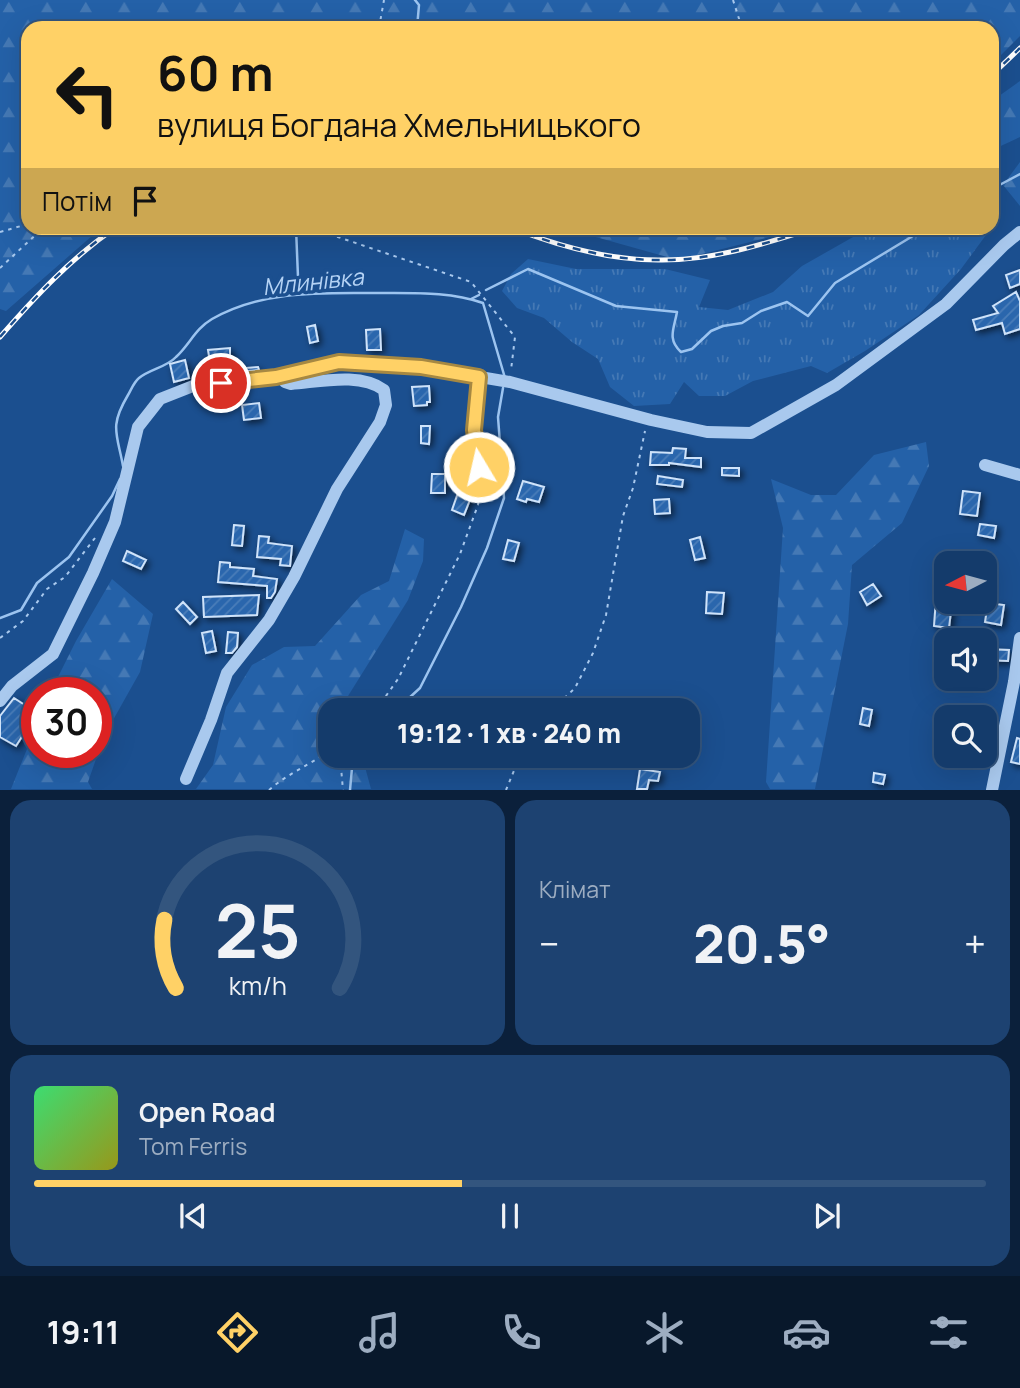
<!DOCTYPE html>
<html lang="uk">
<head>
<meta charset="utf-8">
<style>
	body { margin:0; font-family:Manrope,sans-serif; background:#1d4271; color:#f1f3f6; height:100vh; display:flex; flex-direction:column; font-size:26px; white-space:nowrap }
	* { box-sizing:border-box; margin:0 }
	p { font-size:23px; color:#9dadc1 }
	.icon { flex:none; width:38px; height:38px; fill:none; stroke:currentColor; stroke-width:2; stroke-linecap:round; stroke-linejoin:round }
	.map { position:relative; height:790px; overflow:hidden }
	.sheet { display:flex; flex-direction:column; gap:10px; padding:10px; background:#0b203b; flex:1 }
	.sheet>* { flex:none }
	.guide { position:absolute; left:21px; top:21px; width:978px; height:214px; border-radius:21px; box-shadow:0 7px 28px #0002,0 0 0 2px #33557e; background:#ffd166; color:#111; overflow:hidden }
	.needle { width:46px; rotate:264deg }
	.fabs { position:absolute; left:934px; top:551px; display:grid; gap:14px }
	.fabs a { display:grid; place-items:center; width:63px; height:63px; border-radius:14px; background:#143b6b; box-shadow:0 7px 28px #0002,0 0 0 2px #33557e; font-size:35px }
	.speed { position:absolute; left:21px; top:677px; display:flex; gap:14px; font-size:35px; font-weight:700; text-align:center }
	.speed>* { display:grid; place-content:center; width:91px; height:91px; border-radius:50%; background:#143b6b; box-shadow:0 7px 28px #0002,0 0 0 2px #33557e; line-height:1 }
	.speed .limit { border:10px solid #d22; background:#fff; color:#111 }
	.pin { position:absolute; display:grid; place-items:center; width:60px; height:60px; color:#fff; margin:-30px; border:4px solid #fff; border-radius:50%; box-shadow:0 2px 7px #0007 }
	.me { position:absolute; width:77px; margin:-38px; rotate:351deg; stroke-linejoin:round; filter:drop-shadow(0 0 5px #0008) }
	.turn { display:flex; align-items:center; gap:24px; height:147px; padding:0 21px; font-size:32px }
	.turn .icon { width:91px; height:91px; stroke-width:2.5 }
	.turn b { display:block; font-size:49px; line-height:60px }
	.then { display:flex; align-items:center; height:66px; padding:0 21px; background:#0003; gap:14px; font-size:26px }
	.big { font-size:52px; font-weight:800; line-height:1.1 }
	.sheet .card { flex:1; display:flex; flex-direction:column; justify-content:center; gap:10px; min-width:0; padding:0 24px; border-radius:21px; background:#1d4271 }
	.sheet .dial { align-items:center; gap:0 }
	.dial svg { height:182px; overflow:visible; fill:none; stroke:#33557e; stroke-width:7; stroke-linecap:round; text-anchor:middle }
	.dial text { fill:#f1f3f6; stroke:none }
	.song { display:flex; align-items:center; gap:21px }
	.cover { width:84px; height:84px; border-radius:10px; background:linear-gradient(135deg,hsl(140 70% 55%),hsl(60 70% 35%)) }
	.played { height:7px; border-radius:4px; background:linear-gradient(90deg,#ffd166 45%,#33557e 45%) }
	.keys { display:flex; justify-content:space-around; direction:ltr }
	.heat { display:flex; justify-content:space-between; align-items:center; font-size:38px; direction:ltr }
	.sheet .tiles { flex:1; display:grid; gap:10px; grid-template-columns:1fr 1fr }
	.card:last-child { grid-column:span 2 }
	.trip { position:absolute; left:318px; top:698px; width:382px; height:70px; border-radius:21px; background:#143b6b; box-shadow:0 7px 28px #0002,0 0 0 2px #33557e; font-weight:800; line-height:70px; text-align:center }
	.tabs { display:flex; height:112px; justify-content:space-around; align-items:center; background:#08182b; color:#9dadc1 }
	.tabs .icon { width:49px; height:49px }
	.tabs .active { color:#ffd166 }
	.tabs b { font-size:32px; color:#f1f3f6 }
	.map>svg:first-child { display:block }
	.grass { fill:url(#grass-tufts) }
	.forest { fill:url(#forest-firs) }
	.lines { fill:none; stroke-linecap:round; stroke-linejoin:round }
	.stream { stroke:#9cc4f0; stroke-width:2.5 }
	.building { fill:url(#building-hatch); stroke:#cfe3fa; stroke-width:2; filter:url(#shadow) }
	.path { stroke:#a9c9ee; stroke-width:2; stroke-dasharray:3.5 5; stroke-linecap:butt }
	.minor { stroke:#a9c9ee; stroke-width:12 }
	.rail-casing { stroke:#fff; stroke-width:5 }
	.rail { stroke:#1b4f8f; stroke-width:2.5; stroke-dasharray:8; stroke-linecap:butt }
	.route-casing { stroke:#a68842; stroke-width:18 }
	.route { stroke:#ffd166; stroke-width:12 }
	.labels { text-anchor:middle; stroke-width:7; stroke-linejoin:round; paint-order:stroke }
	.water-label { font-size:23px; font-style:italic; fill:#b5d3f5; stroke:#1b4f8f }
</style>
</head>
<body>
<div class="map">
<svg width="1020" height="790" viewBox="0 0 1020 790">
	<defs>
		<pattern id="grass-tufts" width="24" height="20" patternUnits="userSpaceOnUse" patternTransform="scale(1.75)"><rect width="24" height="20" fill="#2461a8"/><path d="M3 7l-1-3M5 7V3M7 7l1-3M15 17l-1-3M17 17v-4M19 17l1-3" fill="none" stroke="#4579b5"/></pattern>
		<pattern id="forest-firs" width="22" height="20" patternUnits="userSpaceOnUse" patternTransform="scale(1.75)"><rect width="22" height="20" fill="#2461a8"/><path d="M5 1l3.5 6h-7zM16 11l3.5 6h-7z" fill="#4579b5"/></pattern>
		<pattern id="building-hatch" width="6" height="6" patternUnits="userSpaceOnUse" patternTransform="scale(1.75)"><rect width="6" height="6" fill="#2a66ad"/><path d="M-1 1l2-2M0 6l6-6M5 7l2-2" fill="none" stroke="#4a7db9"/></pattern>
		<filter id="shadow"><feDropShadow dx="3" dy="3" stdDeviation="3.5" flood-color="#0009"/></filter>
	</defs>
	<rect width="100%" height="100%" fill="#1b4f8f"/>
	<path class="grass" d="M869 228H988L986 235 961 269 919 315 865 351 827 373 811 366 753 381 725 396H699L684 382 670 404 634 406 610 387 598 359 572 342 544 318 517 308 502 291 511 274 528 259 576 269H665L710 280 699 307 728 310 773 292 802 266Z"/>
	<path class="forest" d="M0 0H1020V36L992 64V28H28V228H101L6 311 0 309Z
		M1020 81V137L992 150V101Z
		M1020 162V206L1003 185Z
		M579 228H806L678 260 585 234Z
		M926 442 929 466 902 523 852 565 848 624 815 789H770L766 782 783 528 771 479 811 495H836L874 455Z
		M405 529 424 539 423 561 408 600 343 704 346 710H331V756H362L371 789H196L213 765 226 707 252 665 284 647 315 646 361 595 389 581Z
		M112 579 153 614 140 672 104 736 88 782 92 789H11L37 724V752H96V693H50L76 641Z"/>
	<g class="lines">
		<path class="stream" d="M415 0 419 5 417 28
			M992 189 1020 174
			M296 228 298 277 307 294
			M486 290 528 269 616 306 677 312C674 329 667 339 681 352L692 349 711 331 723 326 742 323 761 311 787 302 808 316 835 283 926 228
			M471 299 479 295
			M123 466C117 433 109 427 128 395 131 390 134 382 139 378 150 369 167 367 176 357 190 344 195 329 212 319 268 287 332 294 394 293 424 293 454 293 483 303L505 378
			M0 618 21 610 37 583 69 557 112 496 120 479
			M396 710 420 688 461 607 487 548 504 498 498 417 503 388
			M350 790 352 768 358 756"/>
	</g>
	<path class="building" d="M1020 270V284L1010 288 1006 275Z
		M1016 292 1020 301V329L1005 334 1002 323 976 330 973 320 998 313 993 306Z
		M315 325 318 341 310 343 307 327Z
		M380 329 381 350H367L366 330Z
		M230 348V357H233L234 369 258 367 259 370 212 375 208 350Z
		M185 360 189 378 174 382 170 364Z
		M429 386 430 402H427V405L414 406 412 387Z
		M259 403 261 418 244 420 242 405Z
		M421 426H430L429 444 421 443Z
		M673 448 686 449 685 458H701V467L669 463V465H650L651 452 672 453Z
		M722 468H739V476L722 475Z
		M432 474H445V493H431Z
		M658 476 683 480 682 487 657 484Z
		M523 481 544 487 539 502 527 499 526 502 517 499Z
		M460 487 473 492 464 515 452 510Z
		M963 491 980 493 977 516 960 514Z
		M669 499 670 513 655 514 654 500Z
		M980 524 996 526 994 538 978 535Z
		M234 525 244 526 242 546 232 545Z
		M259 536 269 537 268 543 292 546 290 566 280 565 281 559 257 557Z
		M700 537 705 558 695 560 690 540Z
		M508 540 519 543 514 561 503 559Z
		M127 551 146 560 141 569 123 561Z
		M220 562 230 563V567L254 569 253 576 277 579 275 592 271 598H267V586L218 582Z
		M873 584 881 596 867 605 860 592Z
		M707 592 724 593 722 614 706 613Z
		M259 595 257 615 204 617 203 597Z
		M936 599 952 602 949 628 934 626Z
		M183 602 197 617 190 624 176 609Z
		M988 603 1004 605 1001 625 985 622Z
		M212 631 216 651 206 653 202 633Z
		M228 632 238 633 237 647 232 653H226Z
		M985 649 1009 650 1008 661 985 660Z
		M14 698 37 713 16 746 0 737V716Z
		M863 708 872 710 869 726 860 724Z
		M963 709 985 716V718H960Z
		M1017 738 1020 739V764L1011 762Z
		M640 769 660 772 658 781 649 780 647 789H637Z
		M874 773 885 775 883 784 873 782Z"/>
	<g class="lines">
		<path class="path" d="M733 0 742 28
			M379 28 384 0
			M323 228 329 234 471 282 515 337 511 370
			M0 232 28 224
			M0 268 43 228
			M0 638 23 621 47 589 65 577 95 538
			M376 710 398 679 460 554 478 505 481 478
			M552 710 575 688 593 653 606 615 623 516 633 488 645 431
			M340 756 343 790
			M269 790C288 773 311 765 331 749
			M506 790 520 756"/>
		<path class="minor" d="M479 377 474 430 479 467
			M985 465 1020 475
			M0 701 12 686 53 654 93 573 115 522 138 427 160 399 193 386 276 377 339 362 421 367 510 382 651 420 707 432 751 433 836 385 946 304 1004 245 1020 232
			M186 779 211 720 227 673 269 620 294 577 337 489 380 422 386 405 384 390C360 372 319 382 291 384L285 382V375
			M992 790 1014 682 1020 638"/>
		<defs>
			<path id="rail" d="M992 75 1020 48
				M512 228C558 246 608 260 658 260 712 261 764 244 815 228
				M0 337C35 297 71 258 115 228"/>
		</defs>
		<use href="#rail" class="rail-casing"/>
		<use href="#rail" class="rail"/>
	</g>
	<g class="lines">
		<defs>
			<path id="route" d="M221 383 276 377 339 362 421 367 479 377 474 430 479 467"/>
		</defs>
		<use href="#route" class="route-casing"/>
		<use href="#route" class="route"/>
	</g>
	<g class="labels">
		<g class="water-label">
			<text transform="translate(313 282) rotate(-6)" y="8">Млинівка</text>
		</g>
	</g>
</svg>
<div class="fabs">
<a><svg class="needle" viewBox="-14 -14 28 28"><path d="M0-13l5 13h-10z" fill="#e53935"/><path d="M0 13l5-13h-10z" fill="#9dadc1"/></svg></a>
<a><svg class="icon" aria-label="sound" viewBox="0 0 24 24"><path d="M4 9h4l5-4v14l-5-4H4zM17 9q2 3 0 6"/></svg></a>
<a><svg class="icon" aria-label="search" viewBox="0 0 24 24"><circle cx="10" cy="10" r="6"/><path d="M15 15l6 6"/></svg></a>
</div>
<div class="speed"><div class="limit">30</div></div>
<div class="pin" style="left:221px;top:383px;background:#d93025"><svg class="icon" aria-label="arrive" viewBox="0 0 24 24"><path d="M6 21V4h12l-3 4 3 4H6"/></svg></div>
<svg class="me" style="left:479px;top:467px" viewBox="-20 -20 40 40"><circle r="17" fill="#ffd166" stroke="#fff" stroke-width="3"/><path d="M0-11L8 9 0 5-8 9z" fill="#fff"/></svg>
<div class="trip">19:12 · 1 хв · 240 m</div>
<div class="guide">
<div class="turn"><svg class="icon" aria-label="left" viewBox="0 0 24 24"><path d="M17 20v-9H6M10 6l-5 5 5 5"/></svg><div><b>60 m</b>вулиця Богдана Хмельницького</div></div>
<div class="then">Потім<svg class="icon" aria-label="arrive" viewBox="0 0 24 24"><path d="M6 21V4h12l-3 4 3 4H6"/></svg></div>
</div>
</div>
<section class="sheet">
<div class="tiles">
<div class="card dial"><svg viewBox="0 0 100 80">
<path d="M14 69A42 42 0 1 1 86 69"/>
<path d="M14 69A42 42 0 0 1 9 39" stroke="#ffd166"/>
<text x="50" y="56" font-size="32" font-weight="700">25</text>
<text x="50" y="72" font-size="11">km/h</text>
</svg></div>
<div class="card"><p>Клімат</p>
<div class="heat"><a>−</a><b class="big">20.5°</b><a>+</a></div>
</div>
<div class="card">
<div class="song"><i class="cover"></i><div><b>Open Road</b><p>Tom Ferris</p></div></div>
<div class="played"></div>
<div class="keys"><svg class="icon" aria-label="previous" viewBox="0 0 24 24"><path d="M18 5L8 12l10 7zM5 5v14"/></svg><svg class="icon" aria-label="pause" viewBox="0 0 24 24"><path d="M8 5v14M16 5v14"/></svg><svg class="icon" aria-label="next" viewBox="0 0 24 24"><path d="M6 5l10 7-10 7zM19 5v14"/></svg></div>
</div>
</div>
</section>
<nav class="tabs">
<b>19:11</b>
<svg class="icon active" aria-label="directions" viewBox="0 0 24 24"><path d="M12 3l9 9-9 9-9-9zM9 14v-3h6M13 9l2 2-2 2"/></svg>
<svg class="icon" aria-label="music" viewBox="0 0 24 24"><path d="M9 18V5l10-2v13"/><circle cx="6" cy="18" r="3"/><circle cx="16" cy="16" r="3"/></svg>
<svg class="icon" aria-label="phone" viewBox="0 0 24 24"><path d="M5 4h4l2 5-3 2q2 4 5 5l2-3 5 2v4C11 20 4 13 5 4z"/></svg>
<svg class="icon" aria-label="climate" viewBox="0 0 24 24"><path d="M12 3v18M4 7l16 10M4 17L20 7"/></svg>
<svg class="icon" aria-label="car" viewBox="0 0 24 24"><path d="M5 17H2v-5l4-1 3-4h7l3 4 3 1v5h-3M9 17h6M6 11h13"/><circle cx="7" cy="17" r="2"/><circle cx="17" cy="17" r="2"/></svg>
<svg class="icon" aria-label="filters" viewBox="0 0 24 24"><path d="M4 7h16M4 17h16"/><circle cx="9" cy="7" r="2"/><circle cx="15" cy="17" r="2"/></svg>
</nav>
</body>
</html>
